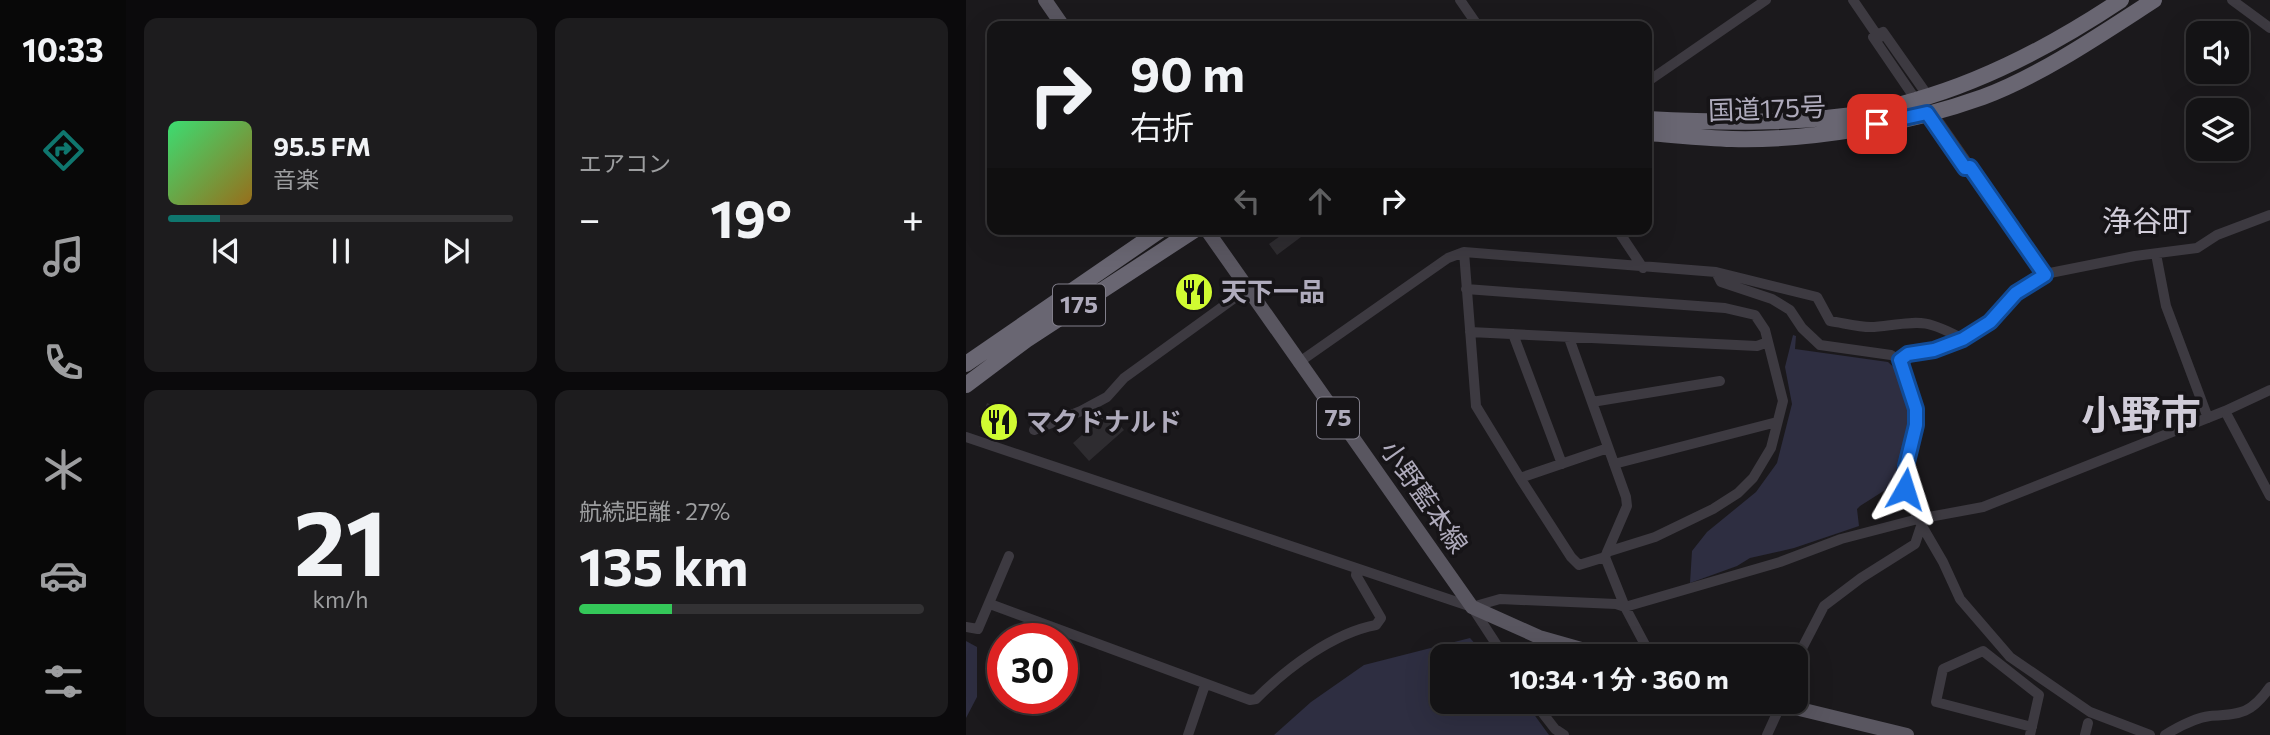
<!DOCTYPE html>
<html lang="ja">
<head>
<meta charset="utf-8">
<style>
	body { margin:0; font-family:Commissioner,"Noto Sans JP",sans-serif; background:#1d1c1e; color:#f1f3f6; height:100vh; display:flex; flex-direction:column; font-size:26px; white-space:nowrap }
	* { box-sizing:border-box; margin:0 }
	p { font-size:23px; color:#9d9ea0 }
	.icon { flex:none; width:38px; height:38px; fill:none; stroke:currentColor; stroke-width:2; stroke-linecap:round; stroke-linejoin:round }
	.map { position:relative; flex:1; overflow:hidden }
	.panel { display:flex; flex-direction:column; gap:18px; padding:18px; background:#0b0a0c; width:840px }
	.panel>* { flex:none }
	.banner { position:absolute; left:21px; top:21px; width:665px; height:214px; border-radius:14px; box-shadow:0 7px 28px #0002,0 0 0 2px #333234; background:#141315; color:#f1f3f6; overflow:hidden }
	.fabs { position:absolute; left:1220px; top:21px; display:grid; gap:14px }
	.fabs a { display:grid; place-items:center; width:63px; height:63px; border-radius:14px; background:#141315; box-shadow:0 7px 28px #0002,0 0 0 2px #333234; font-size:35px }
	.speed { position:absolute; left:21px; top:623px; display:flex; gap:14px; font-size:35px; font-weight:700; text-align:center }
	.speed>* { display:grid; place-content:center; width:91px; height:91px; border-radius:50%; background:#141315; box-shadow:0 7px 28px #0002,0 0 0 2px #333234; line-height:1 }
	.speed .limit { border:10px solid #d22; background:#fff; color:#111 }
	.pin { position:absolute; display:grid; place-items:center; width:60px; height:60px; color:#fff; margin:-30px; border-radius:14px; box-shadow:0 4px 10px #0006 }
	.me { position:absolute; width:77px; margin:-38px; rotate:6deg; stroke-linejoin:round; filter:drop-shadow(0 0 5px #0008) }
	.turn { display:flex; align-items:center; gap:24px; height:147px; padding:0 28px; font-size:32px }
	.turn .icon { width:91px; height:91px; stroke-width:2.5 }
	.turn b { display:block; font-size:49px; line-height:60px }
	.lanes { display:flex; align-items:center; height:66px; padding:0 28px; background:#0003; justify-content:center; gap:35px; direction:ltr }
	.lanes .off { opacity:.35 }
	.big { font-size:52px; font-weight:700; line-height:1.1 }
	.panel .tile { flex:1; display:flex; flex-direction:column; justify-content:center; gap:10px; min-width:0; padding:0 24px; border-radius:14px; background:#1d1c1e }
	.panel .dial { align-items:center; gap:0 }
	.dial b { font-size:91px; line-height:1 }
	.song { display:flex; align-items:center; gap:21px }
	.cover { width:84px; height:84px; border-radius:10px; background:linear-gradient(135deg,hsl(140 70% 55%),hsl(40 70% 35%)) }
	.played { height:7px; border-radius:4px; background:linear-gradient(90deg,#0f766e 15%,#333234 15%) }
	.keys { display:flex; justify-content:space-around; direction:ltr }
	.heat { display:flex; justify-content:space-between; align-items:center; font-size:38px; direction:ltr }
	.charge { height:10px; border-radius:5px; background:linear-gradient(90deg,#34c759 27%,#333234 0) }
	.panel .tiles { flex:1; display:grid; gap:18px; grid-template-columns:repeat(2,1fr) }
	.trip { position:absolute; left:464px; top:644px; width:378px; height:70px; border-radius:14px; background:#141315; box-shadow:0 7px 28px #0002,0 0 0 2px #333234; font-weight:700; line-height:70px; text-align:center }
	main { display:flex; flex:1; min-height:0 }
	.dock { display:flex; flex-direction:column; width:126px; justify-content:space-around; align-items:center; background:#080808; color:#9d9ea0 }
	.dock .icon { width:49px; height:49px }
	.dock .current { color:#0f766e }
	.dock b { font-size:32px; color:#f1f3f6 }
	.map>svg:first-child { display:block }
	.water { fill:#2e2e41 }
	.building { fill:#2e2c30 }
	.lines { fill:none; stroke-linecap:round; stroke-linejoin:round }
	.minor { stroke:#3d3a41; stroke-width:10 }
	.major { stroke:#595660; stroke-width:14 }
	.highway { stroke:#696672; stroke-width:16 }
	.route-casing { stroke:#114b97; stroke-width:18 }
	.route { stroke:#1a73e8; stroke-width:12 }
	.labels { text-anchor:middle; stroke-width:7; stroke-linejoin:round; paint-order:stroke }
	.shield { fill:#161417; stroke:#817e8a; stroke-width:2 }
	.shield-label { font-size:24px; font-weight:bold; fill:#afabbc }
	.street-label { font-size:26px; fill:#afabbc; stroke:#161417 }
	.poi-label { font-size:26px; font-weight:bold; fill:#afabbc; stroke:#161417; text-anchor:start }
	.quarter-label { font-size:30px; fill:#d0ccd8; stroke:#161417 }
	.town-label { font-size:40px; font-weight:bold; fill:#d0ccd8; stroke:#161417 }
</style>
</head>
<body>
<main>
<nav class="dock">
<b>10:33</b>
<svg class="icon current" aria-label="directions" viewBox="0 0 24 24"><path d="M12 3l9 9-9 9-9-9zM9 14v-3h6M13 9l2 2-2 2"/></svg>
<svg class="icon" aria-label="music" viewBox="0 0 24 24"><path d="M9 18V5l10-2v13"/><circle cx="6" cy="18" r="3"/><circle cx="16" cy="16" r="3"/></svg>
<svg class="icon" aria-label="phone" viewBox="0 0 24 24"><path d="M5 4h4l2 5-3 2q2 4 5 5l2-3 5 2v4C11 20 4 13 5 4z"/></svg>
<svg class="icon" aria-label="climate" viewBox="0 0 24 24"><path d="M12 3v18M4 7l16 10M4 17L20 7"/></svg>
<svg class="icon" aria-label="car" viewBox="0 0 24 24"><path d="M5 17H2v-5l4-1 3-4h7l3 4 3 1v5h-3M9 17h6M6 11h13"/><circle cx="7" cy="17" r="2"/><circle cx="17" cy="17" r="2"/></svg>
<svg class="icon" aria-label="filters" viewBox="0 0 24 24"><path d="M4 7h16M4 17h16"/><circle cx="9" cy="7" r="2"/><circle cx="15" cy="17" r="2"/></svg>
</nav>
<section class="panel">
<div class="tiles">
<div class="tile">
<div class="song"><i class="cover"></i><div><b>95.5 FM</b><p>音楽</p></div></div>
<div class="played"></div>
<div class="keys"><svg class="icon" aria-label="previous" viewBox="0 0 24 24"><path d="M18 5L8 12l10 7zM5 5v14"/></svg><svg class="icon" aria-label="pause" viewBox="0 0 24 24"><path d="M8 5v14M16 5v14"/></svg><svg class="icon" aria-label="next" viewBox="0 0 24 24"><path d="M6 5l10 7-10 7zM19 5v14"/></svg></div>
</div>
<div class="tile"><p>エアコン</p>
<div class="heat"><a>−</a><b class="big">19°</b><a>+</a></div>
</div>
<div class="tile dial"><b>21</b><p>km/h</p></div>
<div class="tile"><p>航続距離 · 27%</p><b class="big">135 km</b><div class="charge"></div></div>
</div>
</section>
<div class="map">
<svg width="1304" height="735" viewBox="0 0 1304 735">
	<rect width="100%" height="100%" fill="#1b191c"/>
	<path class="water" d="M827 335 830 336 829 349 922 362 933 372 946 415 932 485H927L894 506 891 509 893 526 828 548 784 558 771 566 724 583 726 551 741 532 790 492 811 463 826 404 819 367Z
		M504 638 519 655 526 656H476V702H559L583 735H308L345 702 398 665Z
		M0 641 11 647V697L0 718Z"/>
	<path class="building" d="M324 229H335L339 234 311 255 303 244Z
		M227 274 245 300 230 311 211 284Z
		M21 403 52 415 43 438 13 427Z
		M142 412 158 430 123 461 107 443Z"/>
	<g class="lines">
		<path class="minor" d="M494 0 512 26
			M887 0 913 38
			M1266 0 1304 28
			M681 82 800 0
			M950 100 907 37 917 32 962 96
			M973 122 1079 274
			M651 229 677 268
			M498 252 510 406 554 478 642 448
			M1190 254 1200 306 1242 418
			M750 272 755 282 806 299 824 310 836 328 854 345 925 355 934 360 950 409V425L940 466 939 489 952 519 977 562 994 599 1044 657 1124 712 1184 735
			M500 289 759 308 789 315 799 330 817 401 805 448 787 478 772 493 747 509 689 537 641 552
			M504 332 791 346 802 342
			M547 334 596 464
			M603 338 660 497 661 506 639 557 659 607 685 656
			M934 360 942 354 987 345 1024 322 1050 293 1079 274 1169 256 1231 248 1251 235 1304 215
			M332 363 482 258 498 252 750 272 851 297 864 321C878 323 894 328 908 327 953 323 954 316 997 339
			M626 402 754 381
			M1259 411 1304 496
			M68 430 115 411 141 397 158 378 281 289
			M0 437 506 607 534 599 650 604 659 607 814 562 875 539 952 519 1017 507 1259 411 1304 390
			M648 464 811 422
			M554 478 605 557 613 565 639 557
			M24 604 284 700 290 699C321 668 367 633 410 625L415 618 390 575 391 569
			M506 607 538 656
			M0 627 12 629 43 556
			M830 660 858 606 895 578 949 544 955 526
			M568 702 589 729 598 735
			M222 735 239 685
			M801 735 816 702
			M1064 735 1073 695 1017 651 977 669 970 702 1066 727
			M1119 735 1122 723
			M1199 735C1212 727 1228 718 1244 716 1275 714 1285 714 1304 687"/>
		<path class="major" d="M79 0 97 26
			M240 229 506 607 573 637 640 656
			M805 702 941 735"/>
		<path class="highway" d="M681 119C757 123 833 124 909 112 923 109 937 103 950 100 1024 79 1092 42 1155 0
			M681 133C709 135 737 138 766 139 845 141 942 124 1017 97 1074 76 1137 33 1188 0
			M0 364 196 229
			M0 385 60 340 230 229"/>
	</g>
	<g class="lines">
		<defs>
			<path id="route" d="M911 124 961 113 999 168 1004 167 1079 275 1050 293 1024 322 997 339 968 350 942 354 934 360 950 409V425L940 466 939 489"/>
		</defs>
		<use href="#route" class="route-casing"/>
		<use href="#route" class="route"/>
	</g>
	<defs>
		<symbol id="restaurant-disc" viewBox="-11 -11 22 22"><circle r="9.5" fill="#d0fb32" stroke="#161417"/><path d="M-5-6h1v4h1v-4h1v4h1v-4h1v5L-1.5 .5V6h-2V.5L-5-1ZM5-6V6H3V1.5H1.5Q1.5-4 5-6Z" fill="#111"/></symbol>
	</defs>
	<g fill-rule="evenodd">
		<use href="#restaurant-disc" x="206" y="270" width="44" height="44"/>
		<use href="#restaurant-disc" x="11" y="400" width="44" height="44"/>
	</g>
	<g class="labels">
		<g class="shield">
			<rect x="87" y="284.5" width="52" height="41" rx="5"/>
			<rect x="351" y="397.5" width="42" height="41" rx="5"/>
		</g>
		<g class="shield-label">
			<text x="113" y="313">175</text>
			<text x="372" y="426">75</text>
		</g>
		<g class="street-label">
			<text transform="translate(801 109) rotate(-2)" y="9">国道175号</text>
			<text transform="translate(458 497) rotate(55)" y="9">小野藍本線</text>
		</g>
		<g class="poi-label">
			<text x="255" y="301">天下一品</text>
			<text x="60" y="431">マクドナルド</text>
		</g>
		<g class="quarter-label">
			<text x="1181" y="232">浄谷町</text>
		</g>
		<g class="town-label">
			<text x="1175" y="429">小野市</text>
		</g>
	</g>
</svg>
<div class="fabs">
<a><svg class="icon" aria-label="sound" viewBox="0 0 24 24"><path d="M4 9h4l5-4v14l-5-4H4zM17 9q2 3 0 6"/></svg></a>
<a><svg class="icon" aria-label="layers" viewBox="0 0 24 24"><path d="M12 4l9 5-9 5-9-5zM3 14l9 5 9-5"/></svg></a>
</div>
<div class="speed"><div class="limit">30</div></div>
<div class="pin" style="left:911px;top:124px;background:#d93025"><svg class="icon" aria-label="arrive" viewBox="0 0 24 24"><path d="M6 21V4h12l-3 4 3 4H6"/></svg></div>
<svg class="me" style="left:939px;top:489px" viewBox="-20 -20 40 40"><path d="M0-17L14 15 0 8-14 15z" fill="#1a73e8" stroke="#fff" stroke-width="4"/></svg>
<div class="trip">10:34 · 1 分 · 360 m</div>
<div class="banner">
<div class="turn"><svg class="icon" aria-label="right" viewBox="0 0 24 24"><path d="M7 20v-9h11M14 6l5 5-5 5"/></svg><div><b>90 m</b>右折</div></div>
<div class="lanes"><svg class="icon off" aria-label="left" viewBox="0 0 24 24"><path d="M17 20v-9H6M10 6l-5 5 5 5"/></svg><svg class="icon off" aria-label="ahead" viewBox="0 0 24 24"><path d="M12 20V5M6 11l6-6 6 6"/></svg><svg class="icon" aria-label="right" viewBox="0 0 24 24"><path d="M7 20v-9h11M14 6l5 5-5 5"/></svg></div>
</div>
</div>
</main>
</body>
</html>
